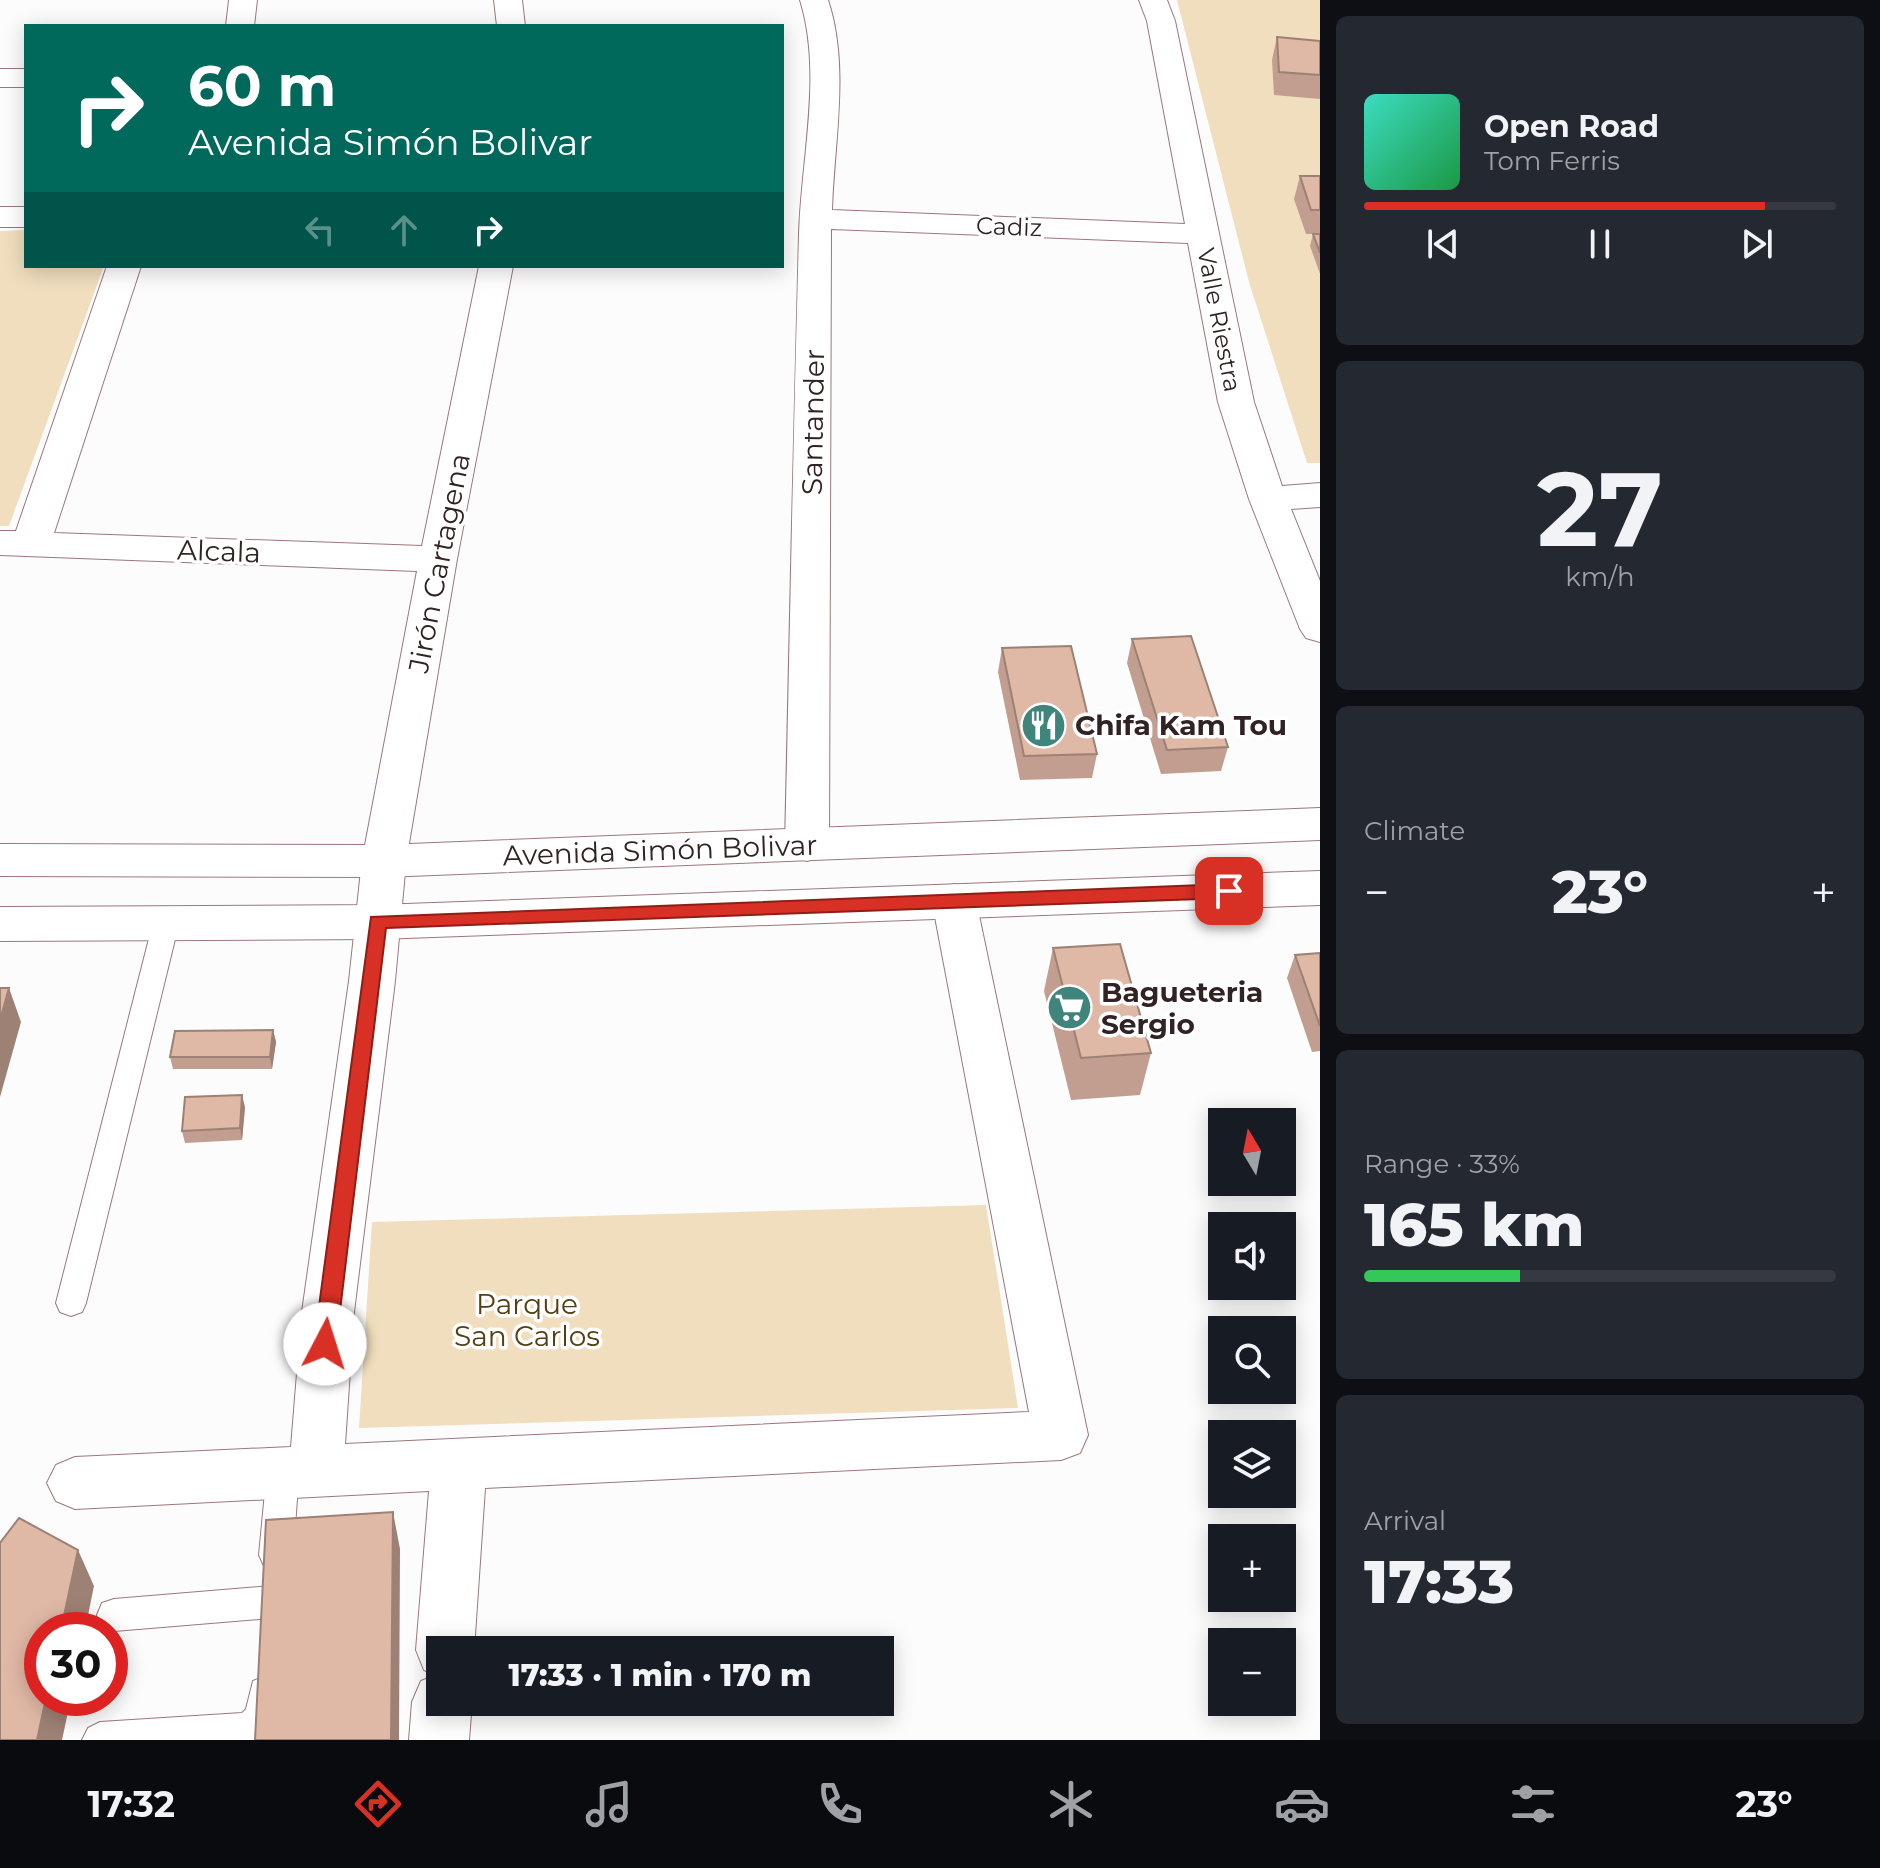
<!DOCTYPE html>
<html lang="en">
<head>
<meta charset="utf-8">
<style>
	body { margin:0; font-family:Montserrat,sans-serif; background:#242831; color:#f1f3f6; height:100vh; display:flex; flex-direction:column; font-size:30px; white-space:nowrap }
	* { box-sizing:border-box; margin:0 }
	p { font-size:26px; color:#9ea1a6 }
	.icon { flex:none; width:44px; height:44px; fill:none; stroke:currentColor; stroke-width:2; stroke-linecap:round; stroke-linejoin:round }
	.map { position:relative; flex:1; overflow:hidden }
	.sheet { display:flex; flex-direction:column; gap:16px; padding:16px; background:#0d0f14; width:560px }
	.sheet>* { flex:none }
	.banner { position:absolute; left:24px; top:24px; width:760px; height:244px; border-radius:0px; box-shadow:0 4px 20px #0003; background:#00695c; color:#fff; overflow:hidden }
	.needle { width:52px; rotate:350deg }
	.fabs { position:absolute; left:1208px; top:1108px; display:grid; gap:16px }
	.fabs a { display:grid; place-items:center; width:88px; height:88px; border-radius:0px; background:#171b24; box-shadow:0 4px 20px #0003; font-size:40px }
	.speed { position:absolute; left:24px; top:1612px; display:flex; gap:16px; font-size:40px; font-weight:700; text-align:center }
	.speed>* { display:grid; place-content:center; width:104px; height:104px; border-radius:50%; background:#171b24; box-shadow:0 4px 20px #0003; line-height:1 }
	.speed .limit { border:12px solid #d22; background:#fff; color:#111 }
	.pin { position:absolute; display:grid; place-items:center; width:68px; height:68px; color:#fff; margin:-34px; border-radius:16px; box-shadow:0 4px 12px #0006 }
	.me { position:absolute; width:88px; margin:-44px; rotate:5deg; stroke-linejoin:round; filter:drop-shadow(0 0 6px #0008) }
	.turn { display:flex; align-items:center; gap:28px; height:168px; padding:0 32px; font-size:36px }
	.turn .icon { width:104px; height:104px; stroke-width:2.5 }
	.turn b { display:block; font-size:56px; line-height:68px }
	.lanes { display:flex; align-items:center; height:76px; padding:0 32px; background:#0003; justify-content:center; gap:40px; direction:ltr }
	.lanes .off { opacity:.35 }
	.big { font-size:60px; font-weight:800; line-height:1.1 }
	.sheet .card { flex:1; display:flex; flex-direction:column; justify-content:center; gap:12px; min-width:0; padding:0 28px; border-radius:12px; background:#242831 }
	.sheet .dial { align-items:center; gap:0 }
	.dial b { font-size:104px; line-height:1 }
	.song { display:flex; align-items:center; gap:24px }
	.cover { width:96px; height:96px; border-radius:12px; background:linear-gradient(135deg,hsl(170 70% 55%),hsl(140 70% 35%)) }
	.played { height:8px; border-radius:4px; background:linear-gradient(90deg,#d93025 85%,#363941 85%) }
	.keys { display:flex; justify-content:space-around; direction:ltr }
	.heat { display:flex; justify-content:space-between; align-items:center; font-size:44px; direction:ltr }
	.charge { height:12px; border-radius:6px; background:linear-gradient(90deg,#34c759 33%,#363941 0) }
	.trip { position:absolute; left:426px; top:1636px; width:468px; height:80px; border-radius:0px; background:#171b24; box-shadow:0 4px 20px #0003; font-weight:800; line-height:80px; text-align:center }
	.tab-bar { display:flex; height:128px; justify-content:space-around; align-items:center; background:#090b0e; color:#9ea1a6 }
	.tab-bar .icon { width:56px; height:56px }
	.tab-bar .on { color:#d93025 }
	.tab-bar b { font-size:36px; color:#f1f3f6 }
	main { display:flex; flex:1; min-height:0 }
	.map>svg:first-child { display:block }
	.green { fill:#f1debe }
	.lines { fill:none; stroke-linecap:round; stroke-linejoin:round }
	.lane-casing { stroke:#9c777c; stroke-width:2 }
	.street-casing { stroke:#9c777c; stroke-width:2 }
	.secondary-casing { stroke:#9c777c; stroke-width:2 }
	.lane { fill:#fff; fill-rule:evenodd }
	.street { fill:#fff; fill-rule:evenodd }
	.secondary { fill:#fff; fill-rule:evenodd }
	.wall { fill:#c19e8f }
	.shaded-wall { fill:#9d8174 }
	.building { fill:#e0b8a6; stroke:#9d8174; stroke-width:2 }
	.route { fill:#d93025; stroke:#8d1f18; stroke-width:2 }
	.labels { text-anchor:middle; stroke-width:7; stroke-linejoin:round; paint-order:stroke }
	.far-street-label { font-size:24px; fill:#312224; stroke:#fff }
	.street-label { font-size:28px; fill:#312224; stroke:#fff }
	.poi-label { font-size:28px; font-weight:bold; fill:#312224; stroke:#fff; text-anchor:start }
	.park-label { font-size:28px; fill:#553e12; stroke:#fff }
</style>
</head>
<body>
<main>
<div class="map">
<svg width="1320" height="1740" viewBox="0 0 1320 1740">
	<rect width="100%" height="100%" fill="#fcfcfc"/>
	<path class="green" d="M1177 0H1320V463H1307L1249 282Z
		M26 230V266H104L9 526H0V231Z
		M986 1205 1018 1408 359 1428 372 1222Z"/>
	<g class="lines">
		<defs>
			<path id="lane" d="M166 913 175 916 179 923 86 1303 82 1312 71 1316 60 1312 56 1303 153 923 157 916Z
				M283 1456 294 1460 299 1471 293 1555 288 1566 276 1571 264 1566 259 1555 267 1471 272 1460Z
				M272 1586 284 1590 289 1602 284 1614 272 1618 114 1631 102 1627 97 1615 102 1603 114 1599Z
				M265 1676 277 1681C287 1703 281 1724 264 1740H82L88 1728 100 1722 242 1713 246 1709 253 1681Z"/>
			<path id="street" d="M229 0H257L254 26H226Z
				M494 0H522L525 26H497Z
				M800 0H828C850 66 834 142 832 210L1185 224 1147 21 1139 0H1167L1175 21 1254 402 1282 486 1320 483V507L1291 509 1320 581V642L1306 638 1300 629 1249 499 1218 402 1188 243 831 229 829 845 822 856 807 861 792 856 785 845C790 641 793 438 799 234 801 159 823 74 800 0Z
				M0 69H26V87H0Z
				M0 207H26V227H0Z
				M107 266H141L54 533 422 546 479 266H513L457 559 406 861 395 981 354 1312 345 1444 1029 1412 932 901 938 889 954 884 970 889 976 901 1088 1435 1080 1453 1061 1460 485 1488 474 1650H440V1702H472L469 1740H409L412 1702 421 1681 436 1675 424 1670 416 1650 429 1491 75 1509 56 1501 47 1483 56 1465 75 1457 291 1447 302 1312 349 981 362 861 417 571 0 555V531H16Z"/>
			<path id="secondary" d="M1320 808V840L384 877 0 876V844L384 845Z
				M1320 871V905L378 939 0 941V907L378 905Z"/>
		</defs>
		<use href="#lane" class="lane-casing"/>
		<use href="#street" class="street-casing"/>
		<use href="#secondary" class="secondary-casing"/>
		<use href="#lane" class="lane"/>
		<use href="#street" class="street"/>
		<use href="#secondary" class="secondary"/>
	</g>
	<path class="wall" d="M1277 37 1320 41V99L1274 95 1272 60Z
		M1300 176H1320V234H1306L1294 199Z
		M1313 234H1320V274L1310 246Z
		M1132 639 1228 747 1221 771 1161 774 1127 663Z
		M1002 648 1097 754 1092 778 1020 780 998 672Z
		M1053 948 1151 1053 1140 1095 1071 1100 1044 991Z
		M1320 953V1051L1312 1052 1287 978 1295 955Z
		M273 1030 276 1042 272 1069H173L170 1057Z
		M245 1107 242 1140 185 1143 182 1131Z"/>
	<path class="shaded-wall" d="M9 988 21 1022 0 1097V1020Z
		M273 1030 276 1042 272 1069 270 1057Z
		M242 1095 245 1107 242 1140 240 1128Z
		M393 1512 400 1549 399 1740H391Z
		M78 1550 94 1586 85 1630H61Z
		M46 1698H71L62 1740H37Z"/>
	<path class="building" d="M1277 37 1320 41V75L1279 72Z
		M1300 176H1320V210H1311Z
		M1313 234H1320V253Z
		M1191 636 1228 747 1167 750 1132 639Z
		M1071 646 1097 754 1024 756 1002 648Z
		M1120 944 1151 1053 1081 1058 1053 948Z
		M1320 953V1026L1295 955Z
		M0 988H9L0 1020Z
		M273 1030 270 1057H170L175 1031Z
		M242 1095 240 1128 182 1131 185 1097Z
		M393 1512 391 1740H255L266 1520Z
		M19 1518 78 1550 61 1630H42V1698H46L37 1740H0V1543Z"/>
	<path class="route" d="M1229 884 1238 891 1229 898 386 928 336 1344 333 1350 325 1353 318 1350 314 1344 371 917Z"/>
	<defs>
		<symbol id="restaurant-disc" viewBox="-11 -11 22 22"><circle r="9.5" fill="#40857c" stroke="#fff"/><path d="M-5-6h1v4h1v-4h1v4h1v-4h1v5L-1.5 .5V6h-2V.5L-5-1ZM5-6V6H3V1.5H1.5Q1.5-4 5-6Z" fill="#fff"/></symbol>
		<symbol id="supermarket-disc" viewBox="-11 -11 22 22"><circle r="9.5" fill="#40857c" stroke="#fff"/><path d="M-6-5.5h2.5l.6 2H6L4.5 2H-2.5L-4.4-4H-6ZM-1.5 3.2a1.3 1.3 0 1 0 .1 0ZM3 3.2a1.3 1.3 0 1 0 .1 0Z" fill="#fff"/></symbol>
	</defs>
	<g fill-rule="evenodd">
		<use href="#restaurant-disc" x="1018" y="700" width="51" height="51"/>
		<use href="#supermarket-disc" x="1044" y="982" width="51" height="51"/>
	</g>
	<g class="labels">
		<g class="far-street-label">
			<text transform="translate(1009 227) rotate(2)" y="8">Cadiz</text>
			<text transform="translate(1219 320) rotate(79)" y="8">Valle Riestra</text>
		</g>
		<g class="street-label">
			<text transform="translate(813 422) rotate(-89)" y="10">Santander</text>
			<text transform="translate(219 551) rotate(2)" y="10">Alcala</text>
			<text transform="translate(439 563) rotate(-79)" y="10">Jirón Cartagena</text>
			<text transform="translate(660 850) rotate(-2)" y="10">Avenida Simón Bolivar</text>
		</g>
		<g class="poi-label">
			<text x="1075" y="735">Chifa Kam Tou</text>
			<text x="1101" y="1002">Bagueteria<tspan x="1101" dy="32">Sergio</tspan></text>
		</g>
		<g class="park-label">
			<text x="527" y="1314">Parque<tspan x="527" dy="32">San Carlos</tspan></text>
		</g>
	</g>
</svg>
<div class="fabs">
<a><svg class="needle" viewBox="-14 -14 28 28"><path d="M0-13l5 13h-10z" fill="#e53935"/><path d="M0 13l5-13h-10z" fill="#9ea1a6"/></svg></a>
<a><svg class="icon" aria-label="sound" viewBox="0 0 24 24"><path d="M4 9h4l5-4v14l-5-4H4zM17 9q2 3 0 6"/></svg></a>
<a><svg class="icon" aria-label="search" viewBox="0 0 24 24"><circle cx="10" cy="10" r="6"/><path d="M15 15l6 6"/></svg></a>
<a><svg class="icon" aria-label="layers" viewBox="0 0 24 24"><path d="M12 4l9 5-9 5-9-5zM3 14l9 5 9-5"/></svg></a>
<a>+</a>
<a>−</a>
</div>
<div class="speed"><div class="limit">30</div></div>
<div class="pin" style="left:1229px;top:891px;background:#d93025"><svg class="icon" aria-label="arrive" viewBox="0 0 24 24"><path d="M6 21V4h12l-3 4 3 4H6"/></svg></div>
<svg class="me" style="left:325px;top:1344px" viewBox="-20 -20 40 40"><circle r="19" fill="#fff"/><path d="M0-13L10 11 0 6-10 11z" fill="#d93025"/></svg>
<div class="trip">17:33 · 1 min · 170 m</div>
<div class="banner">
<div class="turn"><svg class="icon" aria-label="right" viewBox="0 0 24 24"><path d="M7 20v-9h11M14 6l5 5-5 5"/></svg><div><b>60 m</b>Avenida Simón Bolivar</div></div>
<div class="lanes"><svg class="icon off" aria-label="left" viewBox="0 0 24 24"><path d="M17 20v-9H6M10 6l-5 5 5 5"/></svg><svg class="icon off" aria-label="ahead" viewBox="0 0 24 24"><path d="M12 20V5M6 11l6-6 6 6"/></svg><svg class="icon" aria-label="right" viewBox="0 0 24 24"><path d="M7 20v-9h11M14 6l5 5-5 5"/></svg></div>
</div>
</div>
<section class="sheet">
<div class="card">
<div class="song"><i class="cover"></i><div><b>Open Road</b><p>Tom Ferris</p></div></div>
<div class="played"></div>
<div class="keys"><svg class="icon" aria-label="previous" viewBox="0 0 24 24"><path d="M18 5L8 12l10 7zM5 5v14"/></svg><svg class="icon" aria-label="pause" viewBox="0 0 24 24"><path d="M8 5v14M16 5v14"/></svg><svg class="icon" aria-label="next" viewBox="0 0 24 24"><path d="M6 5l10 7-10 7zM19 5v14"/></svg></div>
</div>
<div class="card dial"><b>27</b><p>km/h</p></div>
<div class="card"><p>Climate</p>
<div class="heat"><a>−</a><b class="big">23°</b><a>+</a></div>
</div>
<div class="card"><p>Range · 33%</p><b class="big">165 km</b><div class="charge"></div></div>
<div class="card"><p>Arrival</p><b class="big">17:33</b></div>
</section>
</main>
<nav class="tab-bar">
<b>17:32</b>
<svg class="icon on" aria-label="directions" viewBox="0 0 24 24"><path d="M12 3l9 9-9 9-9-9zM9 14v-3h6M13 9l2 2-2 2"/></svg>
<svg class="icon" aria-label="music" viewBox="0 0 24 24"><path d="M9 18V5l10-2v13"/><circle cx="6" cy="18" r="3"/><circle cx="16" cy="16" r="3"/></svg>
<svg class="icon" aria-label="phone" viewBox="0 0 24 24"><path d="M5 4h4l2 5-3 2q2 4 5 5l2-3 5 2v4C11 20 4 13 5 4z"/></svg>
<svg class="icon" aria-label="climate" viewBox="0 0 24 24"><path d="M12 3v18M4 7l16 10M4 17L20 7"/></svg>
<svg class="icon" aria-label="car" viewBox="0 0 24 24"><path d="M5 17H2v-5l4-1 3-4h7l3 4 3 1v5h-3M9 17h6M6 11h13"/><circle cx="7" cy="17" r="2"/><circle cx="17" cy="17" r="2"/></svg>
<svg class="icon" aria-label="filters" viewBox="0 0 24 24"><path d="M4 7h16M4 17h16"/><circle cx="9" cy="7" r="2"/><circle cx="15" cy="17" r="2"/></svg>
<b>23°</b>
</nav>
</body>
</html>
